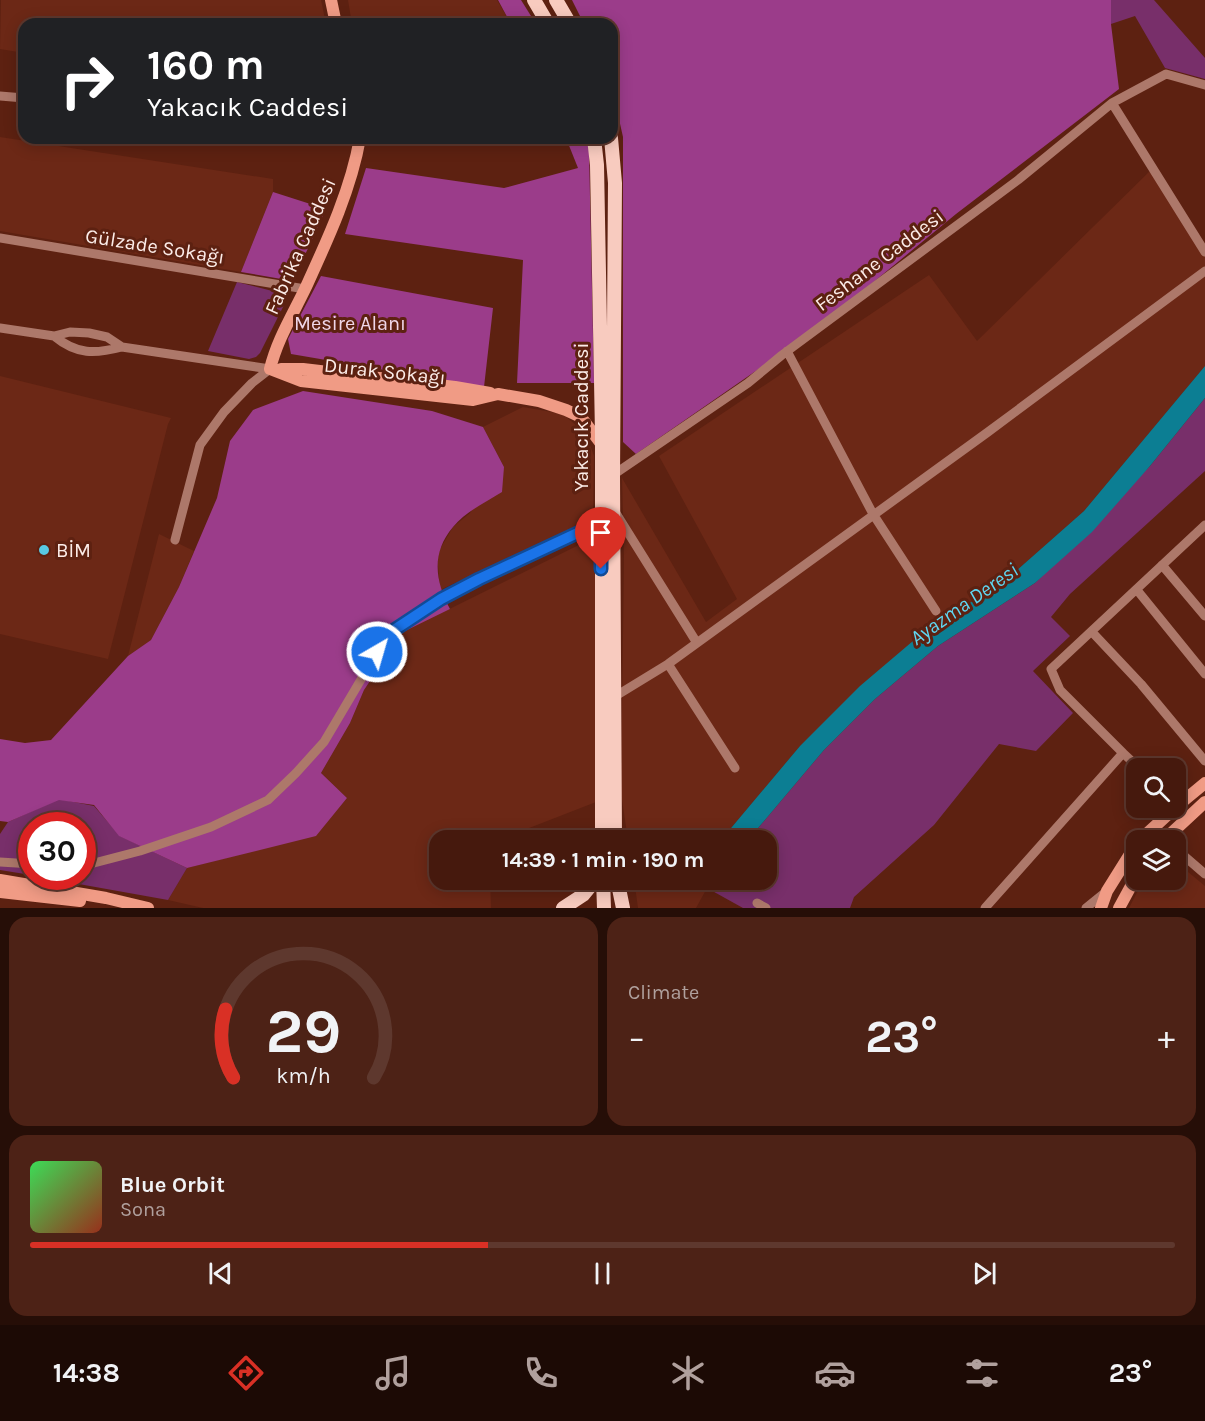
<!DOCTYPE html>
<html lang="en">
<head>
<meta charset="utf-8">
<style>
	body { margin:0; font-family:Karla,sans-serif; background:#4d2216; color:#f1f3f6; height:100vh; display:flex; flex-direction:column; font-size:22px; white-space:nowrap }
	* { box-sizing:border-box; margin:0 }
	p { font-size:20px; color:#b0a09d }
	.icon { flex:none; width:33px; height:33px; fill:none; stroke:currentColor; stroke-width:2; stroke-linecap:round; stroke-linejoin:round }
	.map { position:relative; height:908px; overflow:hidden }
	.drawer { display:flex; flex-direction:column; gap:9px; padding:9px; background:#260e07; flex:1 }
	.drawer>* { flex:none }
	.top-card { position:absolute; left:18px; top:18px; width:600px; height:126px; border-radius:18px; box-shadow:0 3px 15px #0003,0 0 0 2px #5e382e; background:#202124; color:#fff; overflow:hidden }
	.tools { position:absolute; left:1126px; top:758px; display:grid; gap:12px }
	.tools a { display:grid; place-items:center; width:60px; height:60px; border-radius:12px; background:#46190d; box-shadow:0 3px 15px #0003,0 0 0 2px #5e382e; font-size:30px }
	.speed { position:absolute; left:18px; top:812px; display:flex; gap:12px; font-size:30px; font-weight:700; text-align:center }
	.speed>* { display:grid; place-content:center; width:78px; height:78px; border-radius:50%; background:#46190d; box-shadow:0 3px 15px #0003,0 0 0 2px #5e382e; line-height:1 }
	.speed .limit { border:9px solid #d22; background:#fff; color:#111 }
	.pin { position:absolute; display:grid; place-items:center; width:51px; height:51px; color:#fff; margin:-62px -26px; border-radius:50% 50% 50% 0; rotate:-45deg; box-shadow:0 0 6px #0007 }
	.pin .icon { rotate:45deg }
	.me { position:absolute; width:66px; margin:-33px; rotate:38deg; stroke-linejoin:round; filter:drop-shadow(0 0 4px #0008) }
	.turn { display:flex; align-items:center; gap:21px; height:126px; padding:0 30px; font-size:27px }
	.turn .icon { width:78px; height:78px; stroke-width:2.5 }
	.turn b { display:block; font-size:42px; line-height:51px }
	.big { font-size:45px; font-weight:700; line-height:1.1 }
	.drawer .card { flex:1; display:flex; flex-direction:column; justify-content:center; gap:9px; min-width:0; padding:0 21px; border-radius:18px; background:#4d2216 }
	.drawer .dial { align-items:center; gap:0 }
	.dial svg { height:156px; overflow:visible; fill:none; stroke:#5e382e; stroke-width:7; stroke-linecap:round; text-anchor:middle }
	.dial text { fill:#f1f3f6; stroke:none }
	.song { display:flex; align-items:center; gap:18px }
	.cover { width:72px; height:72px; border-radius:9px; background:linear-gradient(135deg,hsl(130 70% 55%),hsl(10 70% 35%)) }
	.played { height:6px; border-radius:3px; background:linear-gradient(90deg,#d93025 40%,#5e382e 40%) }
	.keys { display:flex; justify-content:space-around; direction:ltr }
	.heat { display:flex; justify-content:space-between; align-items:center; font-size:33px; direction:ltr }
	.drawer .tiles { flex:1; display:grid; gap:9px; grid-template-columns:1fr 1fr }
	.card:last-child { grid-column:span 2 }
	.trip { position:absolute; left:429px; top:830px; width:348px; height:60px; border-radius:18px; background:#46190d; box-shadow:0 3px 15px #0003,0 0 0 2px #5e382e; font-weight:700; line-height:60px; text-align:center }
	.dock { display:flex; height:96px; justify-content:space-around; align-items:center; background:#1c0a05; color:#b0a09d }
	.dock .icon { width:42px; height:42px }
	.dock .active { color:#d93025 }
	.dock b { font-size:27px; color:#f1f3f6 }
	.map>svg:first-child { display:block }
	.built { fill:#6c2816 }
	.green { fill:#782f6a }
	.forest { fill:#9b3c8a }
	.water { fill:#0c7e93 }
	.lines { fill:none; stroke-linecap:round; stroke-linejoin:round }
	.street { stroke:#ad786a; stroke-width:9 }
	.secondary { stroke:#f09b85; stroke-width:12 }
	.primary { stroke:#f8cbbf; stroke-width:14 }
	.route-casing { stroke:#114b97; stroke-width:15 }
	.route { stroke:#1a73e8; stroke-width:10 }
	.poi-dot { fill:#58c9e3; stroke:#5d2111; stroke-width:2 }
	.labels { text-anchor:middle; stroke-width:6; stroke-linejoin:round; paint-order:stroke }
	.street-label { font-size:20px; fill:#fcece8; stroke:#5d2111 }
	.park-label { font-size:20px; fill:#f0d7e9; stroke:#5d2111 }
	.poi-label { font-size:20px; fill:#fcece8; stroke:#5d2111; text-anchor:start }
	.water-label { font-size:21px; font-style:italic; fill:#5fd6f1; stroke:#5d2111 }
</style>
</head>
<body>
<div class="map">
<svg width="1205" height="908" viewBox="0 0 1205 908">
	<rect width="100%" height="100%" fill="#5d2111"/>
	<path class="built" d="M1 0H321L326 24H24V53L0 49Z
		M348 0H497L511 24H352Z
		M0 137 273 179V192L241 272 0 231Z
		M1152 169 1205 252V366L1084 511 999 586 933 624 800 746 721 840H628L621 793 624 557 622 478 706 622 737 599 659 456 929 275 977 341Z
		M0 376 171 418 168 424 108 659 0 634Z
		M523 407 563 414 586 434 594 456 593 519 440 590 437 554 453 527 470 513 504 467 483 427Z
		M159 534 194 551 179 587 151 640 128 656Z
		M595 537 596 802 524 830 508 840H440V879H490L491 908H203L168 900 187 868 316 835 347 798 321 773 350 723 364 690 403 632Z
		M1176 862 1205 886V908H1129L1144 879H1176Z
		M634 879H690L707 888 696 908H638Z"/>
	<path class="green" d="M1111 0H1154L1205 58V79L1165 68 1135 16 1111 24Z
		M237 282 280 293 285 299 284 305 260 353 256 357 249 359 208 351Z
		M1205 398V471L1070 594 1051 617 1070 636 1033 671 1073 713 1036 751 999 744 934 825 854 897 850 908H743L707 888 715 879H766V840H748L824 750 875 699 938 646 1035 583 1150 466Z
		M59 799 94 806 120 836 187 868 168 900 34 876H82V825H32L31 875 0 870V834L8 822Z"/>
	<path class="forest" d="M498 0H521L536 24H511Z
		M572 0H1111V24L1119 89 956 214 819 327 636 454 623 442V137L612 88V24H584Z
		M566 138H586L589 150 594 383H517L523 260 345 234 366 168 504 188 578 168Z
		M273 192 326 209 293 281 241 272Z
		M321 276 493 308 484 387 291 354 288 339Z
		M303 391 432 411 483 427 504 467 502 492C486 502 465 512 453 527 431 553 435 581 450 609L403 632 364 690 350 723 321 773 347 798 316 836 187 868 119 836 94 805 59 800 8 822 0 821V739L25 743 51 740 128 656 151 640 179 587 217 498 230 441 253 410Z"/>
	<path class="water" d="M1205 366V398L1150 466 1092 532 1035 583 938 646 875 699 824 750 748 840H721L800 746 860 686 933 624 999 586 1084 511Z"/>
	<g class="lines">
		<path class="street" d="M0 96 24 98
			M1112 103 1205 252
			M304 138 320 140 361 139
			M0 238 305 289
			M0 328 54 336 70 332 89 333 107 337 122 347 270 369
			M54 336C77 355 95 354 122 347
			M787 351 873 514 936 611
			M613 475 748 383 782 355 1018 180 1112 103 1166 74 1205 85
			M614 510 697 643
			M175 540 200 445 224 412 252 383 270 369
			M1162 565 1205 616
			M1137 590 1205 674
			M1092 632 1141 684 1205 761
			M668 664 735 768
			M614 697 668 664 988 432 1205 271
			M1123 753 1139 768
			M1176 849 1205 874
			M0 862 32 864
			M82 864 94 863 140 851 211 827 268 800 296 773 324 742 388 634 450 594 601 522
			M757 903 766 908
			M985 908 1123 753 1060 690 1051 669 1205 525
			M1086 908 1107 891"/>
		<path class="secondary" d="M331 0 336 24
			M270 369 301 381 473 400 498 394 539 401 566 410 581 417 602 445
			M270 369C277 340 292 316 305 289 327 241 351 190 360 138
			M281 369H303L455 387 490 393
			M1176 807 1205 783
			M1140 840 1176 807
			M1164 840 1205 802
			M0 880 106 898 148 908
			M0 892 80 901
			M1101 908 1107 891 1137 843
			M1119 908 1137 875"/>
		<path class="primary" d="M534 0 548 24
			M556 0 570 24
			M594 138 597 165 602 434V840
			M611 138 615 183 613 475 615 840
			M603 879 604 908
			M617 879 623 908
			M563 908 583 895 596 879"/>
	</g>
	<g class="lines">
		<defs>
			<path id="route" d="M377 652 388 634 441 599 479 579 601 522V569"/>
		</defs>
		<use href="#route" class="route-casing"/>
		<use href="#route" class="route"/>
	</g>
	<circle class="poi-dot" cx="44" cy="550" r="6"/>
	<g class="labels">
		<g class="street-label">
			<text transform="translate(155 246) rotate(9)" y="7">Gülzade Sokağı</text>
			<text transform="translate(300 246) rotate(-66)" y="7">Fabrika Caddesi</text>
			<text transform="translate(879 260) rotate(-37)" y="7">Feshane Caddesi</text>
			<text transform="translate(385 371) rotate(6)" y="7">Durak Sokağı</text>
			<text transform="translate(581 417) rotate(-90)" y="7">Yakacık Caddesi</text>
		</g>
		<g class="park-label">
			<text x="350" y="330">Mesire Alanı</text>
		</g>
		<g class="poi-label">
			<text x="56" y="557">BİM</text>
		</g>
		<g class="water-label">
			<text transform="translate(964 604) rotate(-35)" y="7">Ayazma Deresi</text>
		</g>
	</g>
</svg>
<div class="tools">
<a><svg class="icon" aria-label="search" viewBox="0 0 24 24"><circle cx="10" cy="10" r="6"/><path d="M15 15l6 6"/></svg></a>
<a><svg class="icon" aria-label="layers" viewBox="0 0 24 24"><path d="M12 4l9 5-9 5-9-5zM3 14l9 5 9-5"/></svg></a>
</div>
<div class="speed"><div class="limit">30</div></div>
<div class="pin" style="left:601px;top:569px;background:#d93025"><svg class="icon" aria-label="arrive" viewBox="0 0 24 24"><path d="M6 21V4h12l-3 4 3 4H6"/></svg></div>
<svg class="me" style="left:377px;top:652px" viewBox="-20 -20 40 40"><circle r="17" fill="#1a73e8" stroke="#fff" stroke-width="3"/><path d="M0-11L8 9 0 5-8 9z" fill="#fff"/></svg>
<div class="trip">14:39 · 1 min · 190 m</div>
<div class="top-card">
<div class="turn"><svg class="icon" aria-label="right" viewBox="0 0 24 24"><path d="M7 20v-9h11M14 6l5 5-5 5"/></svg><div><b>160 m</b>Yakacık Caddesi</div></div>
</div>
</div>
<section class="drawer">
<div class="tiles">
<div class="card dial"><svg viewBox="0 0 100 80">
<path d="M14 69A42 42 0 1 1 86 69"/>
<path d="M14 69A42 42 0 0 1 10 34" stroke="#d93025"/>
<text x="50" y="56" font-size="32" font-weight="700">29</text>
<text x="50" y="72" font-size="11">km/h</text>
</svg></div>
<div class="card"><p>Climate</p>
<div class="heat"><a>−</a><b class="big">23°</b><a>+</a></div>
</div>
<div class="card">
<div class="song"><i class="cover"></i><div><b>Blue Orbit</b><p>Sona</p></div></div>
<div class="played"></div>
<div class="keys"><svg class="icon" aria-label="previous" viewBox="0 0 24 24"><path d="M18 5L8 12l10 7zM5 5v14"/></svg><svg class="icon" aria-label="pause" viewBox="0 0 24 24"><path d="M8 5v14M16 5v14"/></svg><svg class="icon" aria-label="next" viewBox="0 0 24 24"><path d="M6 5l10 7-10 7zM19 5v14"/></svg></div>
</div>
</div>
</section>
<nav class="dock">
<b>14:38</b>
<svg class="icon active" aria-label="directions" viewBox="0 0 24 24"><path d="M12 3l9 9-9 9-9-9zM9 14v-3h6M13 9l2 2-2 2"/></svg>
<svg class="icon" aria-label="music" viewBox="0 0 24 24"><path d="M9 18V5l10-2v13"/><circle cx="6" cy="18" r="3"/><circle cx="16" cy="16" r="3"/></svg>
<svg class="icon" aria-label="phone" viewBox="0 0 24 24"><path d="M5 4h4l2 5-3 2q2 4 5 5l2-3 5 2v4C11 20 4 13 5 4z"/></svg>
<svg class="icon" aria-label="climate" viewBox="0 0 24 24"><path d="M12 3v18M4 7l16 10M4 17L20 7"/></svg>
<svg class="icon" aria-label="car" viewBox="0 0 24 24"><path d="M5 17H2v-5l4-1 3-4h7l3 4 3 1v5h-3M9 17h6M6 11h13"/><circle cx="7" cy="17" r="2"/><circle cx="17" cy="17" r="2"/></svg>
<svg class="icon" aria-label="filters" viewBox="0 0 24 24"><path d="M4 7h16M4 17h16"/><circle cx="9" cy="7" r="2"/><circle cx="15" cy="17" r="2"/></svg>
<b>23°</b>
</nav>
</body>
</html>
